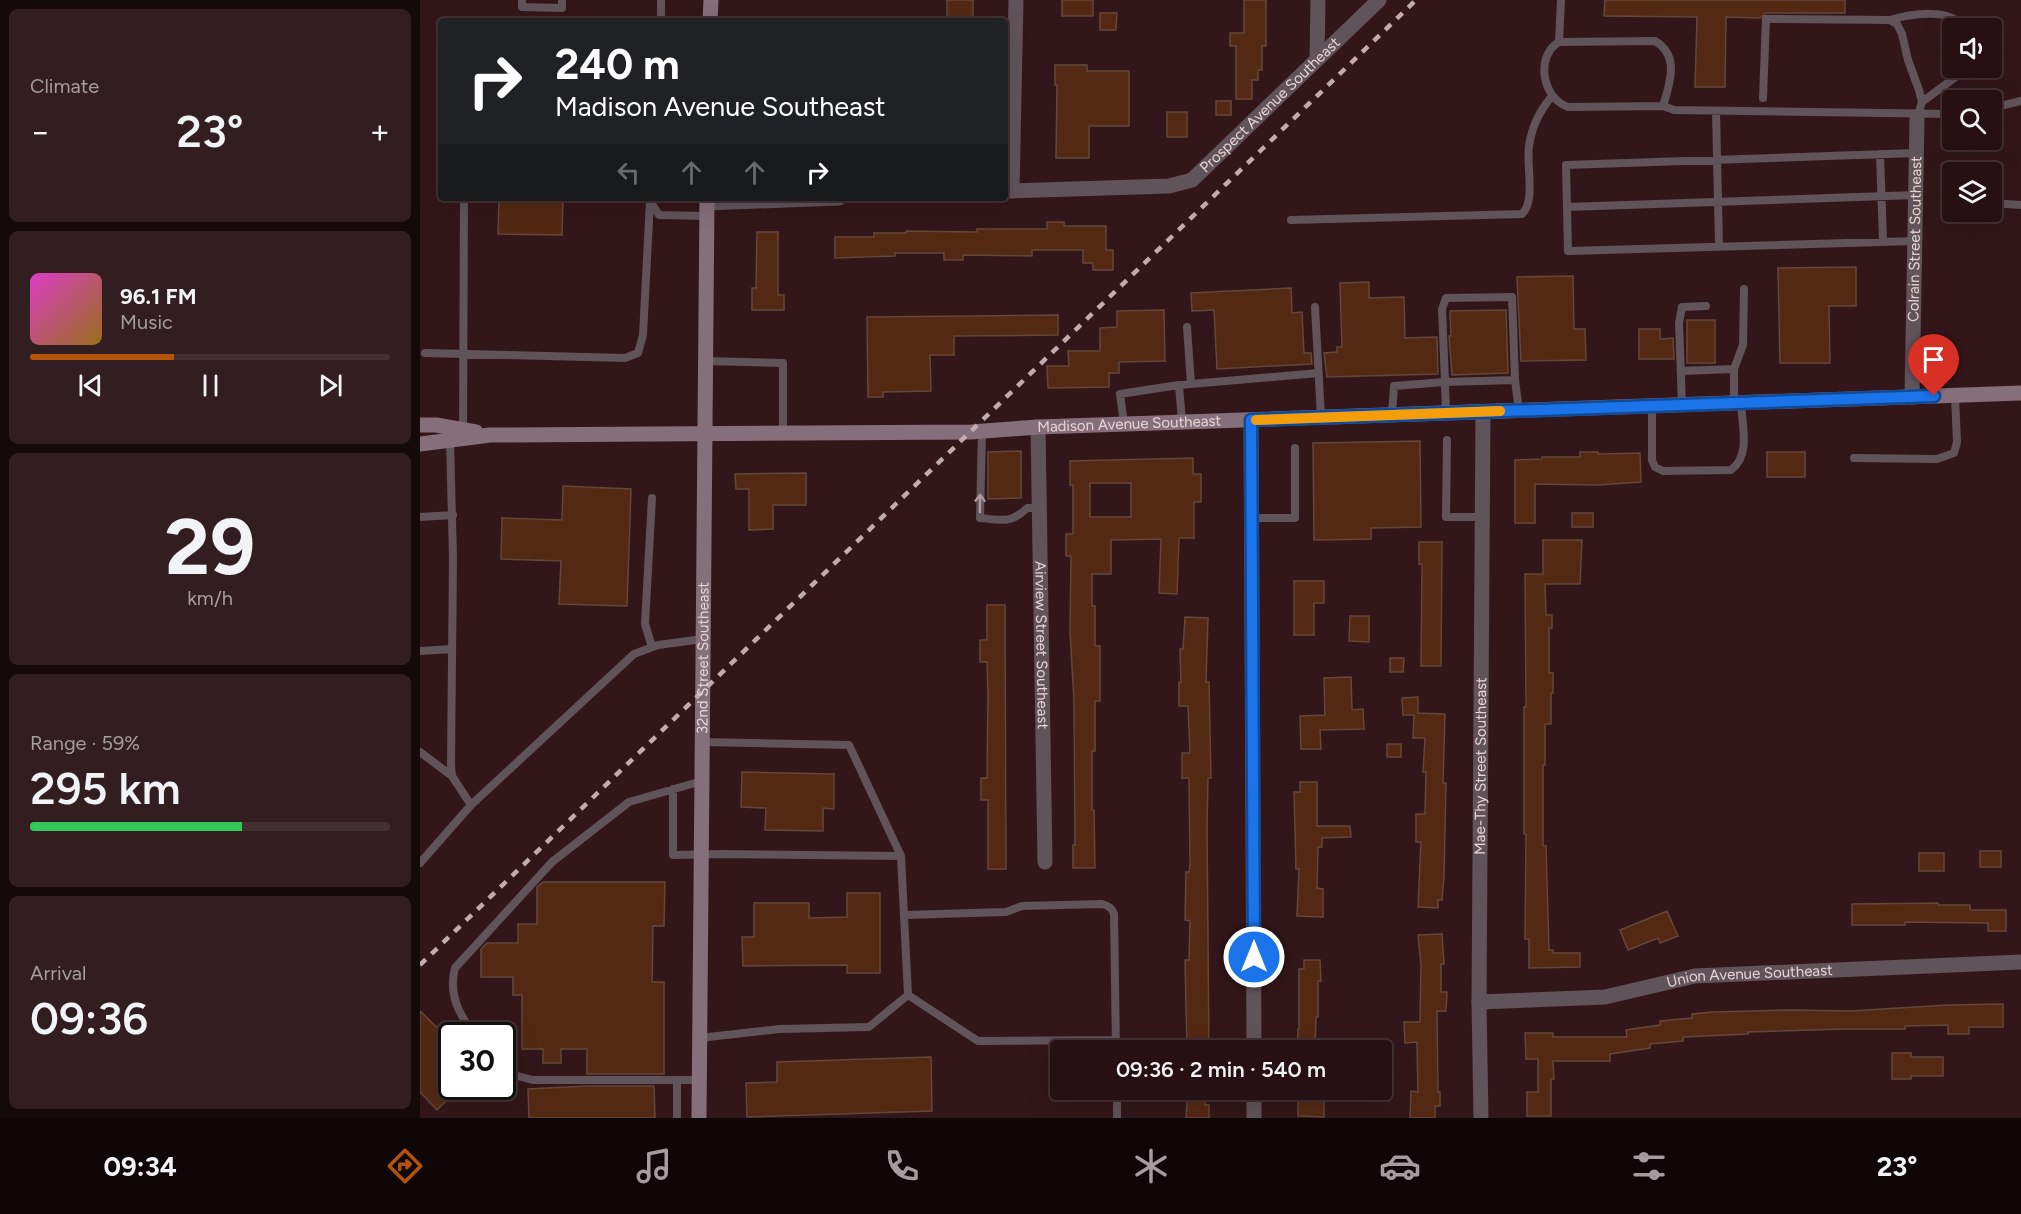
<!DOCTYPE html>
<html lang="en">
<head>
<meta charset="utf-8">
<style>
	body { margin:0; font-family:Figtree,sans-serif; background:#321e21; color:#f1f3f6; height:100vh; display:flex; flex-direction:column; font-size:22px; white-space:nowrap }
	* { box-sizing:border-box; margin:0 }
	p { font-size:20px; color:#a49da0 }
	.icon { flex:none; width:33px; height:33px; fill:none; stroke:currentColor; stroke-width:2; stroke-linecap:round; stroke-linejoin:round }
	.map { position:relative; flex:1; overflow:hidden }
	.sheet { display:flex; flex-direction:column; gap:9px; padding:9px; background:#15090a; width:420px }
	.sheet>* { flex:none }
	.top-card { position:absolute; left:18px; top:18px; width:570px; height:183px; border-radius:6px; box-shadow:0 6px 24px #0002,0 0 0 2px #423033; background:#202124; color:#fff; overflow:hidden }
	.tools { position:absolute; left:1522px; top:18px; display:grid; gap:12px }
	.tools a { display:grid; place-items:center; width:60px; height:60px; border-radius:6px; background:#261013; box-shadow:0 6px 24px #0002,0 0 0 2px #423033; font-size:30px }
	.speed { position:absolute; left:18px; top:1022px; display:flex; gap:12px; font-size:30px; font-weight:700; text-align:center }
	.speed>* { display:grid; place-content:center; width:78px; height:78px; border-radius:50%; background:#261013; box-shadow:0 6px 24px #0002,0 0 0 2px #423033; line-height:1 }
	.speed .limit { border:3px solid #111; border-radius:9px; background:#fff; color:#111 }
	.pin { position:absolute; display:grid; place-items:center; width:51px; height:51px; color:#fff; margin:-62px -26px; border-radius:50% 50% 50% 0; rotate:-45deg; box-shadow:0 0 6px #0007 }
	.pin .icon { rotate:45deg }
	.me { position:absolute; width:66px; margin:-33px; rotate:0deg; stroke-linejoin:round; filter:drop-shadow(0 0 4px #0008) }
	.turn { display:flex; align-items:center; gap:21px; height:126px; padding:0 18px; font-size:27px }
	.turn .icon { width:78px; height:78px; stroke-width:2.5 }
	.turn b { display:block; font-size:42px; line-height:51px }
	.lanes { display:flex; align-items:center; height:57px; padding:0 18px; background:#0003; justify-content:center; gap:30px; direction:ltr }
	.lanes .off { opacity:.35 }
	.big { font-size:45px; font-weight:600; line-height:1.1 }
	.sheet .widget { flex:1; display:flex; flex-direction:column; justify-content:center; gap:9px; min-width:0; padding:0 21px; border-radius:9px; background:#321e21 }
	.sheet .dial { align-items:center; gap:0 }
	.dial b { font-size:78px; line-height:1 }
	.song { display:flex; align-items:center; gap:18px }
	.cover { width:72px; height:72px; border-radius:9px; background:linear-gradient(135deg,hsl(310 70% 55%),hsl(40 70% 35%)) }
	.played { height:6px; border-radius:3px; background:linear-gradient(90deg,#b45309 40%,#423033 40%) }
	.keys { display:flex; justify-content:space-around; direction:ltr }
	.heat { display:flex; justify-content:space-between; align-items:center; font-size:33px; direction:ltr }
	.charge { height:9px; border-radius:4px; background:linear-gradient(90deg,#34c759 59%,#423033 0) }
	.trip { position:absolute; left:630px; top:1040px; width:342px; height:60px; border-radius:6px; background:#261013; box-shadow:0 6px 24px #0002,0 0 0 2px #423033; font-weight:600; line-height:60px; text-align:center }
	.tab-bar { display:flex; height:96px; justify-content:space-around; align-items:center; background:#0f0608; color:#a49da0 }
	.tab-bar .icon { width:42px; height:42px }
	.tab-bar .selected { color:#b45309 }
	.tab-bar b { font-size:27px; color:#f1f3f6 }
	main { display:flex; flex:1; min-height:0 }
	.map>svg:first-child { display:block }
	.building { fill:#532914; stroke:#644739; stroke-width:1.5; fill-rule:evenodd }
	.lines { fill:none; stroke-linecap:round; stroke-linejoin:round }
	.lane { stroke:#60535a; stroke-width:8 }
	.street { stroke:#60535a; stroke-width:15 }
	.secondary { stroke:#846f7b; stroke-width:15 }
	.rail { stroke:#c2abad; stroke-width:4.5; stroke-dasharray:8 8; stroke-linecap:butt }
	.oneway { stroke:#ac9a9e }
	.route-casing { stroke:#114b97; stroke-width:15 }
	.route { stroke:#1a73e8; stroke-width:10 }
	.slow { stroke:#f59e0b; stroke-width:10 }
	.labels { text-anchor:middle; stroke-width:6; stroke-linejoin:round; paint-order:stroke }
	.street-label { font-size:15px; fill:#ead5d6; stroke:#120607 }
</style>
</head>
<body>
<main>
<section class="sheet">
<div class="widget"><p>Climate</p>
<div class="heat"><a>−</a><b class="big">23°</b><a>+</a></div>
</div>
<div class="widget">
<div class="song"><i class="cover"></i><div><b>96.1 FM</b><p>Music</p></div></div>
<div class="played"></div>
<div class="keys"><svg class="icon" aria-label="previous" viewBox="0 0 24 24"><path d="M18 5L8 12l10 7zM5 5v14"/></svg><svg class="icon" aria-label="pause" viewBox="0 0 24 24"><path d="M8 5v14M16 5v14"/></svg><svg class="icon" aria-label="next" viewBox="0 0 24 24"><path d="M6 5l10 7-10 7zM19 5v14"/></svg></div>
</div>
<div class="widget dial"><b>29</b><p>km/h</p></div>
<div class="widget"><p>Range · 59%</p><b class="big">295 km</b><div class="charge"></div></div>
<div class="widget"><p>Arrival</p><b class="big">09:36</b></div>
</section>
<div class="map">
<svg width="1601" height="1118" viewBox="0 0 1601 1118">
	<rect width="100%" height="100%" fill="#331619"/>
	<path class="building" d="M527 0H553V19H527Z
		M642 0H673V16H642Z
		M824 0H846V46H842V70H838V80H832V99H816V46H810V33H824Z
		M1185 0H1425V13H1346L1340 18 1306 17 1305 87H1275L1277 17 1184 16Z
		M680 13H697L696 30H680Z
		M635 65H667V71H709V126H669V158H636L637 85H635Z
		M796 101H811V115H796Z
		M747 112H767V137H747Z
		M79 198H143L142 235 78 234Z
		M627 222H644V226H686V250H693V270H673V263H663V250H612V256L543 255V260H524V253H475V256L415 258V237H454V233H486V231L557 232V229H627Z
		M337 232H358V295H364V310H332V288H336Z
		M1436 267V306H1409L1410 363H1360L1358 268Z
		M1153 276 1154 329H1165L1166 360 1101 361 1097 277Z
		M949 282V298L984 297 985 338 1017 337 1018 374 907 377 904 353 917 352V347H922L920 283Z
		M871 288 872 313 882 312 884 353H891L892 364 797 369 794 310 772 311 771 293Z
		M744 310 745 361 699 362V373H689V387L628 388 627 366H649L648 351H680V328L697 327V311Z
		M1086 310 1088 373 1032 375 1029 336H1031L1030 311Z
		M638 315V335L534 336V355H510L511 391 463 392V397H448L447 317Z
		M1267 320H1295V363H1267Z
		M1219 329H1240V339L1253 338 1254 359H1219Z
		M1000 441 1001 527 951 528V539L894 540 893 443Z
		M601 451V498L568 499V452Z
		M1160 452H1178V454L1220 453 1221 482 1178 485 1115 484V523H1095V460L1122 459V457H1160Z
		M1347 452H1385V477H1347Z
		M773 458V474H781V502H774V538H759L757 594 739 593 741 539 691 540V574H672V606H675V646H680V701H675V751H672V810H674L675 868H653V845H655L654 701 650 632 651 556H646V534H653V485H650V461ZM670 483H711V517H670Z
		M386 473V505H353V529L329 530V489H316L315 474Z
		M143 486 211 489 207 606 139 604 141 561 81 559 82 518 142 520Z
		M1152 513H1173V527H1152Z
		M1123 540H1162L1160 584H1125L1126 615H1132V628H1129V673H1133V693H1131V724H1125V765H1123V846H1126L1129 950H1133V953H1160V967L1109 968V939H1105L1106 834H1104V707H1106L1105 574H1123Z
		M999 542H1022L1021 666H1001L1002 564H999Z
		M874 581H904V603H894V635H874Z
		M567 605H585L586 869H568V800H561V778H567L568 696 567 662H560V640H567Z
		M930 616H949V642L929 641Z
		M765 617 788 618 786 682H789L791 778H788L787 826 789 1050H767L765 960H769L770 921 765 920 766 872H769L770 866 769 778H762V753H770L768 706H759V682H761L760 649H763Z
		M970 658H984L983 672H970Z
		M931 677 932 710 943 709 944 729 900 730 901 749H881L880 716 905 715 904 678Z
		M998 697V713L1025 714 1023 783H1026L1024 876 1022 900H1018V908L998 907 1001 842H996V814H1005L1006 772H1003L1005 738H993L994 715H983L982 698Z
		M967 744H981V757H967Z
		M322 772 414 774V809L403 808V831L345 830 346 808 321 807Z
		M880 782H897V826H930L931 837 902 838V847H898L897 888 903 889V917L877 916 879 869H876L874 792H880Z
		M1560 851H1581V867H1560Z
		M1499 853H1524V871H1499Z
		M123 882H245L244 926H233L232 982H244V1074H167V1049H141V1063H123V1049H102V995H93V977H61V949L67 943H98V924H117V887Z
		M427 893H460V973H427V965L323 966 322 937H334V903H389V918L427 917Z
		M1518 903V905H1550V910H1586V931H1568V923L1485 922V925H1432V904Z
		M1247 911 1258 936 1240 943 1238 938 1208 950 1200 930Z
		M1022 934 1024 964H1021V992H1027L1026 1011H1017L1018 1092H1020V1106H1015V1118H990L991 1091 998 1092 997 1042 985 1043 984 1022H1000L1001 965 998 935Z
		M884 960H900L901 981H898V1017H896L895 1050H877L878 1029H879V969H884Z
		M1583 1004V1027H1549V1034H1528V1025L1485 1026V1029H1425L1328 1032V1034L1263 1037V1041L1230 1044V1048L1190 1054V1061H1133L1134 1079H1131V1116H1107V1092H1118V1059H1106L1105 1033H1133V1037H1207L1206 1030 1240 1025V1021L1272 1018V1014L1292 1012 1371 1010 1430 1011 1528 1005Z
		M0 1011 32 1042V1086H41L17 1110 0 1092Z
		M1472 1053H1491V1057H1523V1076H1491V1079H1472Z
		M511 1057 512 1111 327 1117 326 1083 357 1082V1062Z
		M167 1086H234L235 1118H109L108 1089Z
		M768 1089H785V1105H789V1118H766Z
		M878 1093H897V1100H904V1117L878 1116Z"/>
	<g class="lines">
		<path class="lane" d="M102 0V7L142 8V0
			M1470 20C1491 14 1532 7 1544 28
			M241 21V0
			M1139 42 1141 0
			M1343 98 1346 19 1470 20 1477 24 1482 34 1488 60 1499 90 1502 102 1497 118
			M1502 102 1541 73 1543 68
			M1243 106C1250 83 1260 56 1235 41L1139 42C1115 56 1122 98 1148 107L1243 106 1254 110 1533 114
			M1572 108 1601 101
			M1296 111 1299 246
			M1460 154 1463 241
			M230 201 239 215 287 216
			M1572 203 1601 205
			M1147 207 1496 195
			M871 220 1102 214C1116 201 1106 165 1109 146 1112 126 1119 112 1132 96
			M1495 241 1148 251 1146 165 1496 153
			M895 307 901 417
			M767 327 771 384
			M5 353 205 358 218 353 223 335 230 201
			M285 361 363 363V433
			M1261 371 1314 369
			M1314 403V369L1323 345 1324 289
			M1262 405 1259 323 1262 307 1286 306
			M1232 406V460L1235 467 1243 471 1311 470C1331 456 1322 425 1321 403
			M1026 413 1025 382 1095 380 1099 411
			M972 415 974 386 1025 382 1022 309 1026 298 1092 297 1095 380
			M762 422 759 385 899 373
			M704 424 700 394 759 385
			M43 430 44 198
			M562 431 560 518C581 520 591 524 607 508H620
			M30 440 33 558 31 765 32 776 51 805
			M1027 440 1026 517H1062
			M1434 458 1517 459 1534 453 1537 442 1535 396
			M232 498 225 624 232 647
			M0 517 33 515
			M832 518H875V448
			M0 651 32 649
			M0 752 32 776
			M253 789V855L302 854 481 856
			M0 863 51 805 214 654 238 645 283 639
			M484 915 586 912 602 906 682 904C689 906 692 908 694 914L696 1050
			M488 995 558 1041 696 1040
			M55 1035C39 1015 28 994 35 968L132 862 209 802 282 781
			M279 1038 360 1029 449 1027 488 995 481 856 429 745 282 742
			M82 1066 94 1075 113 1080H279
			M697 1089V1118
			M257 1118V1080"/>
		<g class="street">
			<path d="M897 59 898 0"/>
			<path id="s1" d="M585 191 749 186 772 180 959 0"/>
			<path d="M592 191 596 0"/>
			<path d="M287 203 419 198"/>
			<path id="s2" d="M1492 397 1497 119"/>
			<path d="M831 420 834 1050"/>
			<path id="s3" d="M618 427 625 862"/>
			<path id="s4" d="M1059 1002 1185 997 1275 976 1601 962"/>
			<path d="M834 1089V1118"/>
			<path id="s5" d="M1061 1118 1059 1002 1063 412"/>
		</g>
		<g class="secondary">
			<path d="M290 21 291 0"/>
			<path d="M0 425H16L56 432"/>
			<path id="s6" d="M0 444 70 435 551 432 618 427 1601 393"/>
			<path id="s7" d="M279 1118 287 198"/>
		</g>
		<path class="rail" d="M0 965 996 0"/>
	</g>
	<defs><path id="oneway-shaft" d="M-6 0H5M1.5-3L5.5 0L1.5 3" fill="none" stroke-width="1.6" stroke-linecap="round" stroke-linejoin="round" transform="scale(1.5)"/></defs>
	<use class="oneway" href="#oneway-shaft" transform="translate(560 503) rotate(-89)"/>
	<g class="lines">
		<defs>
			<path id="route" d="M834 957 831 420 1514 396"/>
		</defs>
		<use href="#route" class="route-casing"/>
		<use href="#route" class="route"/>
		<path class="slow" d="M836 420 1080 411"/>
	</g>
	<g class="labels">
		<g class="street-label">
			<text dy="5" stroke="none"><textPath href="#s1" startOffset="296">Prospect Avenue Southeast</textPath></text>
			<text dy="5" stroke="none"><textPath href="#s2" startOffset="158">Colrain Street Southeast</textPath></text>
			<text dy="5" stroke="none"><textPath href="#s6" startOffset="710">Madison Avenue Southeast</textPath></text>
			<text dy="5" stroke="none"><textPath href="#s3" startOffset="218">Airview Street Southeast</textPath></text>
			<text dy="5" stroke="none"><textPath href="#s7" startOffset="460">32nd Street Southeast</textPath></text>
			<text dy="5" stroke="none"><textPath href="#s5" startOffset="352">Mae-Thy Street Southeast</textPath></text>
			<text dy="5" stroke="none"><textPath href="#s4" startOffset="273">Union Avenue Southeast</textPath></text>
		</g>
	</g>
</svg>
<div class="tools">
<a><svg class="icon" aria-label="sound" viewBox="0 0 24 24"><path d="M4 9h4l5-4v14l-5-4H4zM17 9q2 3 0 6"/></svg></a>
<a><svg class="icon" aria-label="search" viewBox="0 0 24 24"><circle cx="10" cy="10" r="6"/><path d="M15 15l6 6"/></svg></a>
<a><svg class="icon" aria-label="layers" viewBox="0 0 24 24"><path d="M12 4l9 5-9 5-9-5zM3 14l9 5 9-5"/></svg></a>
</div>
<div class="speed"><div class="limit">30</div></div>
<div class="pin" style="left:1514px;top:396px;background:#d93025"><svg class="icon" aria-label="arrive" viewBox="0 0 24 24"><path d="M6 21V4h12l-3 4 3 4H6"/></svg></div>
<svg class="me" style="left:834px;top:957px" viewBox="-20 -20 40 40"><circle r="17" fill="#1a73e8" stroke="#fff" stroke-width="3"/><path d="M0-11L8 9 0 5-8 9z" fill="#fff"/></svg>
<div class="trip">09:36 · 2 min · 540 m</div>
<div class="top-card">
<div class="turn"><svg class="icon" aria-label="right" viewBox="0 0 24 24"><path d="M7 20v-9h11M14 6l5 5-5 5"/></svg><div><b>240 m</b>Madison Avenue Southeast</div></div>
<div class="lanes"><svg class="icon off" aria-label="left" viewBox="0 0 24 24"><path d="M17 20v-9H6M10 6l-5 5 5 5"/></svg><svg class="icon off" aria-label="ahead" viewBox="0 0 24 24"><path d="M12 20V5M6 11l6-6 6 6"/></svg><svg class="icon off" aria-label="ahead" viewBox="0 0 24 24"><path d="M12 20V5M6 11l6-6 6 6"/></svg><svg class="icon" aria-label="right" viewBox="0 0 24 24"><path d="M7 20v-9h11M14 6l5 5-5 5"/></svg></div>
</div>
</div>
</main>
<nav class="tab-bar">
<b>09:34</b>
<svg class="icon selected" aria-label="directions" viewBox="0 0 24 24"><path d="M12 3l9 9-9 9-9-9zM9 14v-3h6M13 9l2 2-2 2"/></svg>
<svg class="icon" aria-label="music" viewBox="0 0 24 24"><path d="M9 18V5l10-2v13"/><circle cx="6" cy="18" r="3"/><circle cx="16" cy="16" r="3"/></svg>
<svg class="icon" aria-label="phone" viewBox="0 0 24 24"><path d="M5 4h4l2 5-3 2q2 4 5 5l2-3 5 2v4C11 20 4 13 5 4z"/></svg>
<svg class="icon" aria-label="climate" viewBox="0 0 24 24"><path d="M12 3v18M4 7l16 10M4 17L20 7"/></svg>
<svg class="icon" aria-label="car" viewBox="0 0 24 24"><path d="M5 17H2v-5l4-1 3-4h7l3 4 3 1v5h-3M9 17h6M6 11h13"/><circle cx="7" cy="17" r="2"/><circle cx="17" cy="17" r="2"/></svg>
<svg class="icon" aria-label="filters" viewBox="0 0 24 24"><path d="M4 7h16M4 17h16"/><circle cx="9" cy="7" r="2"/><circle cx="15" cy="17" r="2"/></svg>
<b>23°</b>
</nav>
</body>
</html>
